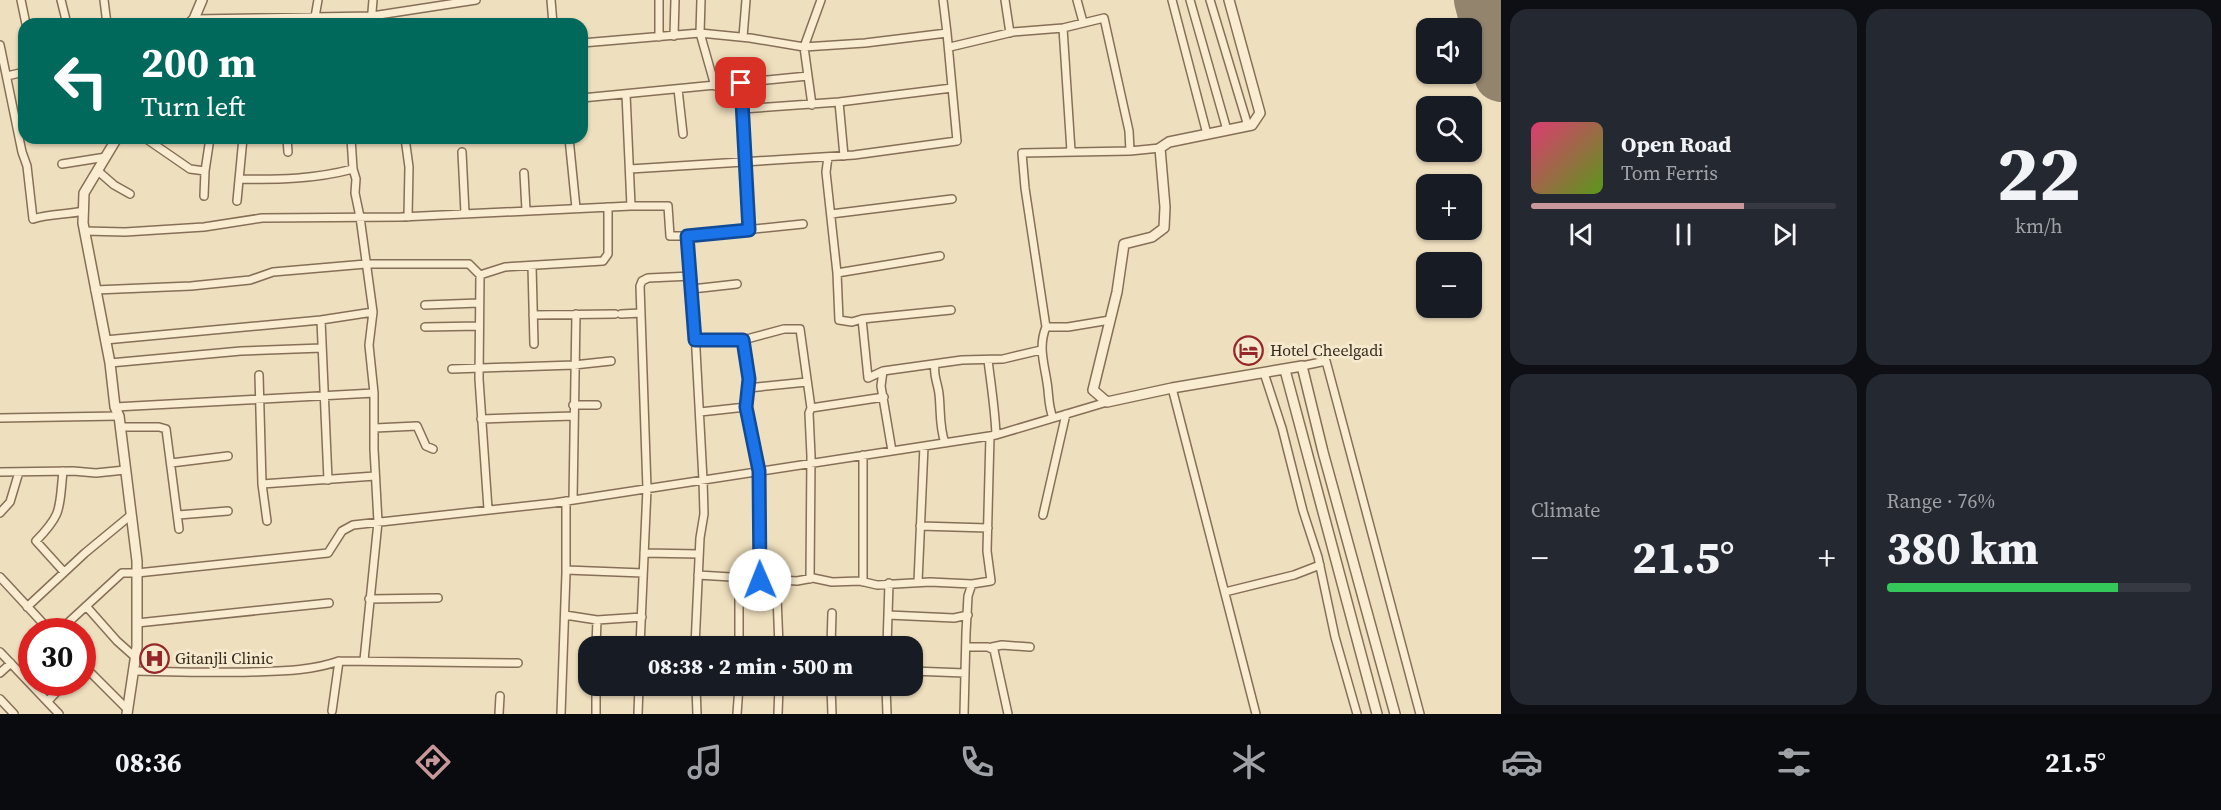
<!DOCTYPE html>
<html lang="en">
<head>
<meta charset="utf-8">
<style>
	body { margin:0; font-family:"Source Serif 4",serif; background:#242831; color:#f1f3f6; height:100vh; display:flex; flex-direction:column; font-size:22px; white-space:nowrap }
	* { box-sizing:border-box; margin:0 }
	p { font-size:20px; color:#9ea1a6 }
	.icon { flex:none; width:33px; height:33px; fill:none; stroke:currentColor; stroke-width:2; stroke-linecap:round; stroke-linejoin:round }
	.map { position:relative; flex:1; overflow:hidden }
	.details { display:flex; flex-direction:column; gap:9px; padding:9px; background:#0d0f14; width:720px }
	.details>* { flex:none }
	.banner { position:absolute; left:18px; top:18px; width:570px; height:126px; border-radius:18px; box-shadow:0 2px 4px #0004; background:#00695c; color:#fff; overflow:hidden }
	.buttons { position:absolute; left:1416px; top:18px; display:grid; gap:12px }
	.buttons a { display:grid; place-items:center; width:66px; height:66px; border-radius:12px; background:#171b24; box-shadow:0 2px 4px #0004; font-size:30px }
	.speed { position:absolute; left:18px; top:618px; display:flex; gap:12px; font-size:30px; font-weight:700; text-align:center }
	.speed>* { display:grid; place-content:center; width:78px; height:78px; border-radius:50%; background:#171b24; box-shadow:0 2px 4px #0004; line-height:1 }
	.speed .limit { border:9px solid #d22; background:#fff; color:#111 }
	.pin { position:absolute; display:grid; place-items:center; width:51px; height:51px; color:#fff; margin:-26px; border-radius:12px; box-shadow:0 3px 9px #0006 }
	.me { position:absolute; width:66px; margin:-33px; rotate:359deg; stroke-linejoin:round; filter:drop-shadow(0 0 4px #0008) }
	.turn { display:flex; align-items:center; gap:21px; height:126px; padding:0 24px; font-size:27px }
	.turn .icon { width:78px; height:78px; stroke-width:2.5 }
	.turn b { display:block; font-size:42px; line-height:51px }
	.big { font-size:45px; font-weight:800; line-height:1.1 }
	.details .card { flex:1; display:flex; flex-direction:column; justify-content:center; gap:9px; min-width:0; padding:0 21px; border-radius:18px; background:#242831 }
	.details .dial { align-items:center; gap:0 }
	.dial b { font-size:78px; line-height:1 }
	.song { display:flex; align-items:center; gap:18px }
	.cover { width:72px; height:72px; border-radius:9px; background:linear-gradient(135deg,hsl(340 70% 55%),hsl(90 70% 35%)) }
	.played { height:6px; border-radius:3px; background:linear-gradient(90deg,#c8979a 70%,#363941 70%) }
	.keys { display:flex; justify-content:space-around; direction:ltr }
	.heat { display:flex; justify-content:space-between; align-items:center; font-size:33px; direction:ltr }
	.charge { height:9px; border-radius:4px; background:linear-gradient(90deg,#34c759 76%,#363941 0) }
	.details .tiles { flex:1; display:grid; gap:9px; grid-template-columns:repeat(2,1fr) }
	.trip { position:absolute; left:578px; top:636px; width:345px; height:60px; border-radius:18px; background:#171b24; box-shadow:0 2px 4px #0004; font-weight:800; line-height:60px; text-align:center }
	.tabs { display:flex; height:96px; justify-content:space-around; align-items:center; background:#090b0e; color:#9ea1a6 }
	.tabs .icon { width:42px; height:42px }
	.tabs .selected { color:#c8979a }
	.tabs b { font-size:27px; color:#f1f3f6 }
	main { display:flex; flex:1; min-height:0 }
	.map>svg:first-child { display:block }
	.lines { fill:none; stroke-linecap:round; stroke-linejoin:round }
	.runway { stroke:#92846d; stroke-width:54 }
	.minor-casing { stroke:#866f57; stroke-width:10 }
	.tertiary-casing { stroke:#866f57; stroke-width:12 }
	.minor { stroke:#f9ecd1; stroke-width:7 }
	.tertiary { stroke:#f9ecd1; stroke-width:9 }
	.route-casing { stroke:#114b97; stroke-width:15 }
	.route { stroke:#1a73e8; stroke-width:10 }
	.labels { text-anchor:middle; stroke-width:6; stroke-linejoin:round; paint-order:stroke }
	.poi-label { font-size:16px; fill:#35281c; stroke:#f5e9ce; text-anchor:start }
</style>
</head>
<body>
<main>
<div class="map">
<svg width="1501" height="714" viewBox="0 0 1501 714">
	<rect width="100%" height="100%" fill="#eedfbe"/>
	<g class="lines">
		<path class="runway" d="M1481 0 1501 75"/>
		<defs>
			<path id="minor" d="M21 0 26 24
				M61 0 67 24
				M104 0 107 24
				M551 0 553 24
				M701 0 700 33 715 86
				M943 0 947 33
				M1005 0 1010 33
				M1077 0 1083 22
				M1172 0 1207 134
				M1190 0 1227 130
				M1210 0 1248 126
				M315 17 318 0
				M194 19 372 16 476 0
				M371 24 373 0
				M1063 28 1071 151
				M674 36 675 0
				M659 37V0
				M743 37 746 0
				M582 43 700 33 750 38 804 47 865 43 947 33 957 141 854 155 630 169
				M0 45 22 152 27 166 33 219C50 213 66 215 84 211
				M950 47 1013 32 1063 28 1104 18 1129 131 1130 151 1160 148
				M7 76 24 72
				M741 83 749 230
				M678 89 683 134
				M582 98 808 76
				M839 102 844 156
				M812 105 804 47 821 0
				M742 109 839 102 952 88
				M145 138 190 169 205 171
				M287 138 288 152
				M351 138 353 169 356 179 355 193 360 217 373 312 369 345 374 393V449L378 522 364 660
				M405 138 409 167 408 217
				M569 138 576 208
				M462 152 465 213
				M828 157 826 172 837 273 839 320 852 322 862 319 868 378 883 371 962 360 1003 359 1041 350
				M62 164 106 157
				M98 171 114 185 130 194
				M524 173 526 210
				M239 179C278 180 315 179 353 169
				M204 196 205 171 210 138
				M237 201 243 138
				M631 206H668L670 236H687
				M831 214 952 199
				M84 231 125 232 204 227 262 218 401 217 631 206 626 94
				M532 266 534 344
				M837 273 940 256
				M480 275 505 267 603 261 608 254V207
				M692 276 687 236 803 224
				M692 289 737 284
				M95 290 191 286 250 280 273 272 366 264H469L480 275 479 379 488 509
				M425 305 479 303
				M621 314 641 313
				M533 315 615 314
				M862 319 951 310
				M321 320 373 312
				M425 327 479 326
				M1046 327 1025 188 1022 153 1130 151
				M105 340 321 320 328 480
				M695 340H743L784 329H800L811 408 809 413 811 456 810 579
				M743 340 749 379 746 407 759 471 760 580
				M988 360C991 385 995 409 996 435
				M110 363 241 351 322 348
				M935 365C933 375 938 384 939 394 941 411 939 426 945 443
				M1302 366 1326 361 1420 714
				M452 369 574 365 611 361
				M883 371 881 386 892 451
				M1264 373 1282 428 1303 511 1318 557 1335 637 1357 714
				M259 375 262 484 375 476
				M748 388 807 382
				M1172 388 1256 714
				M573 405H597
				M115 407 374 393
				M811 408 884 397
				M700 412 746 407
				M0 418 119 416
				M1053 418C1049 408 1049 400 1048 390 1046 368 1037 349 1046 327H1068L1110 320
				M481 419 573 416
				M120 427H159L166 429 179 529
				M375 428 417 426 426 446 433 449
				M171 463 228 456
				M63 471C59 509 63 513 36 541L64 572
				M0 472 73 471 96 473 125 470
				M262 484 267 521
				M573 500 576 314
				M0 513 10 502 19 472
				M178 515 228 511
				M1043 515 1066 414
				M920 526 988 528
				M644 553 699 554
				M566 570 643 573
				M698 575 797 581 813 578 832 582 860 581 877 585 930 582 972 584 991 581 987 551 990 436
				M0 577 51 632
				M739 579V646
				M863 582V455
				M918 582 924 446
				M1225 592 1294 575 1320 565
				M369 599 438 598
				M86 606 117 641 135 657
				M27 607 85 553 131 515
				M565 615 597 620 642 617
				M888 615 954 618 968 615
				M137 623 329 603
				M58 632 122 573H137L328 553 342 531 353 525 554 503 996 435 1107 402
				M596 646 597 620
				M640 646 647 489 640 286 642 281 648 278 692 276 703 480 704 514 700 538 695 646
				M779 646 777 597 779 580
				M831 646 832 613
				M887 646 889 583
				M966 647H988L994 650 1008 714
				M992 647 1002 645 1030 647
				M0 652 59 714
				M82 664 128 710
				M133 671C172 672 212 673 251 672 280 671 311 671 339 661L518 663
				M912 671 965 673
				M0 673 11 663
				M696 686 697 714
				M831 686 832 714
				M886 686 887 714
				M0 699 14 714
				M48 701 66 682
				M332 711 339 661
				M499 714 500 696
				M561 714 566 573V501
				M596 714V686
				M638 714 639 686
				M737 714 739 686
				M778 714 779 686
				M964 714 966 633 968 596 972 584"/>
			<path id="tertiary" d="M1229 0 1260 113 1252 125 1169 142 1160 148 1165 207 1164 228 1152 237 1124 244 1117 292 1093 390 1107 402 1172 388 1302 366 1323 452 1395 714
				M189 24 194 19 202 0
				M117 138 84 193 83 223 110 363 115 407 119 416 137 561V647L127 714
				M1285 370 1377 714"/>
		</defs>
		<use href="#minor" class="minor-casing"/>
		<use href="#tertiary" class="tertiary-casing"/>
		<use href="#minor" class="minor"/>
		<use href="#tertiary" class="tertiary"/>
	</g>
	<g class="lines">
		<defs>
			<path id="route" d="M741 83 749 230 687 236 695 340H743L749 379 746 407 759 471 760 580"/>
		</defs>
		<use href="#route" class="route-casing"/>
		<use href="#route" class="route"/>
	</g>
	<defs>
		<symbol id="hotel-ring" viewBox="-11 -11 22 22"><circle r="9.5" fill="#f5e9ce" stroke="#95272a" stroke-width="1.5"/><path d="M-6-4.5h1.5V1H6V5H4.5V3h-9V5H-6ZM-4 0a1.8 1.8 0 1 1 3.6 0ZM.5 0V-2.5h3Q6-2.5 6 0Z" fill="#95272a"/></symbol>
		<symbol id="hospital-ring" viewBox="-11 -11 22 22"><circle r="9.5" fill="#f5e9ce" stroke="#95272a" stroke-width="1.5"/><path d="M-5-5h3v3.5h4V-5h3V5h-3V1.5h-4V5h-3Z" fill="#95272a"/></symbol>
	</defs>
	<g fill-rule="evenodd">
		<use href="#hotel-ring" x="1232" y="334" width="33" height="33"/>
		<use href="#hospital-ring" x="138" y="642" width="33" height="33"/>
	</g>
	<g class="labels">
		<g class="poi-label">
			<text x="1270" y="356">Hotel Cheelgadi</text>
			<text x="175" y="664">Gitanjli Clinic</text>
		</g>
	</g>
</svg>
<div class="buttons">
<a><svg class="icon" aria-label="sound" viewBox="0 0 24 24"><path d="M4 9h4l5-4v14l-5-4H4zM17 9q2 3 0 6"/></svg></a>
<a><svg class="icon" aria-label="search" viewBox="0 0 24 24"><circle cx="10" cy="10" r="6"/><path d="M15 15l6 6"/></svg></a>
<a>+</a>
<a>−</a>
</div>
<div class="speed"><div class="limit">30</div></div>
<div class="pin" style="left:741px;top:83px;background:#d93025"><svg class="icon" aria-label="arrive" viewBox="0 0 24 24"><path d="M6 21V4h12l-3 4 3 4H6"/></svg></div>
<svg class="me" style="left:760px;top:580px" viewBox="-20 -20 40 40"><circle r="19" fill="#fff"/><path d="M0-13L10 11 0 6-10 11z" fill="#1a73e8"/></svg>
<div class="trip">08:38 · 2 min · 500 m</div>
<div class="banner">
<div class="turn"><svg class="icon" aria-label="left" viewBox="0 0 24 24"><path d="M17 20v-9H6M10 6l-5 5 5 5"/></svg><div><b>200 m</b>Turn left</div></div>
</div>
</div>
<section class="details">
<div class="tiles">
<div class="card">
<div class="song"><i class="cover"></i><div><b>Open Road</b><p>Tom Ferris</p></div></div>
<div class="played"></div>
<div class="keys"><svg class="icon" aria-label="previous" viewBox="0 0 24 24"><path d="M18 5L8 12l10 7zM5 5v14"/></svg><svg class="icon" aria-label="pause" viewBox="0 0 24 24"><path d="M8 5v14M16 5v14"/></svg><svg class="icon" aria-label="next" viewBox="0 0 24 24"><path d="M6 5l10 7-10 7zM19 5v14"/></svg></div>
</div>
<div class="card dial"><b>22</b><p>km/h</p></div>
<div class="card"><p>Climate</p>
<div class="heat"><a>−</a><b class="big">21.5°</b><a>+</a></div>
</div>
<div class="card"><p>Range · 76%</p><b class="big">380 km</b><div class="charge"></div></div>
</div>
</section>
</main>
<nav class="tabs">
<b>08:36</b>
<svg class="icon selected" aria-label="directions" viewBox="0 0 24 24"><path d="M12 3l9 9-9 9-9-9zM9 14v-3h6M13 9l2 2-2 2"/></svg>
<svg class="icon" aria-label="music" viewBox="0 0 24 24"><path d="M9 18V5l10-2v13"/><circle cx="6" cy="18" r="3"/><circle cx="16" cy="16" r="3"/></svg>
<svg class="icon" aria-label="phone" viewBox="0 0 24 24"><path d="M5 4h4l2 5-3 2q2 4 5 5l2-3 5 2v4C11 20 4 13 5 4z"/></svg>
<svg class="icon" aria-label="climate" viewBox="0 0 24 24"><path d="M12 3v18M4 7l16 10M4 17L20 7"/></svg>
<svg class="icon" aria-label="car" viewBox="0 0 24 24"><path d="M5 17H2v-5l4-1 3-4h7l3 4 3 1v5h-3M9 17h6M6 11h13"/><circle cx="7" cy="17" r="2"/><circle cx="17" cy="17" r="2"/></svg>
<svg class="icon" aria-label="filters" viewBox="0 0 24 24"><path d="M4 7h16M4 17h16"/><circle cx="9" cy="7" r="2"/><circle cx="15" cy="17" r="2"/></svg>
<b>21.5°</b>
</nav>
</body>
</html>
